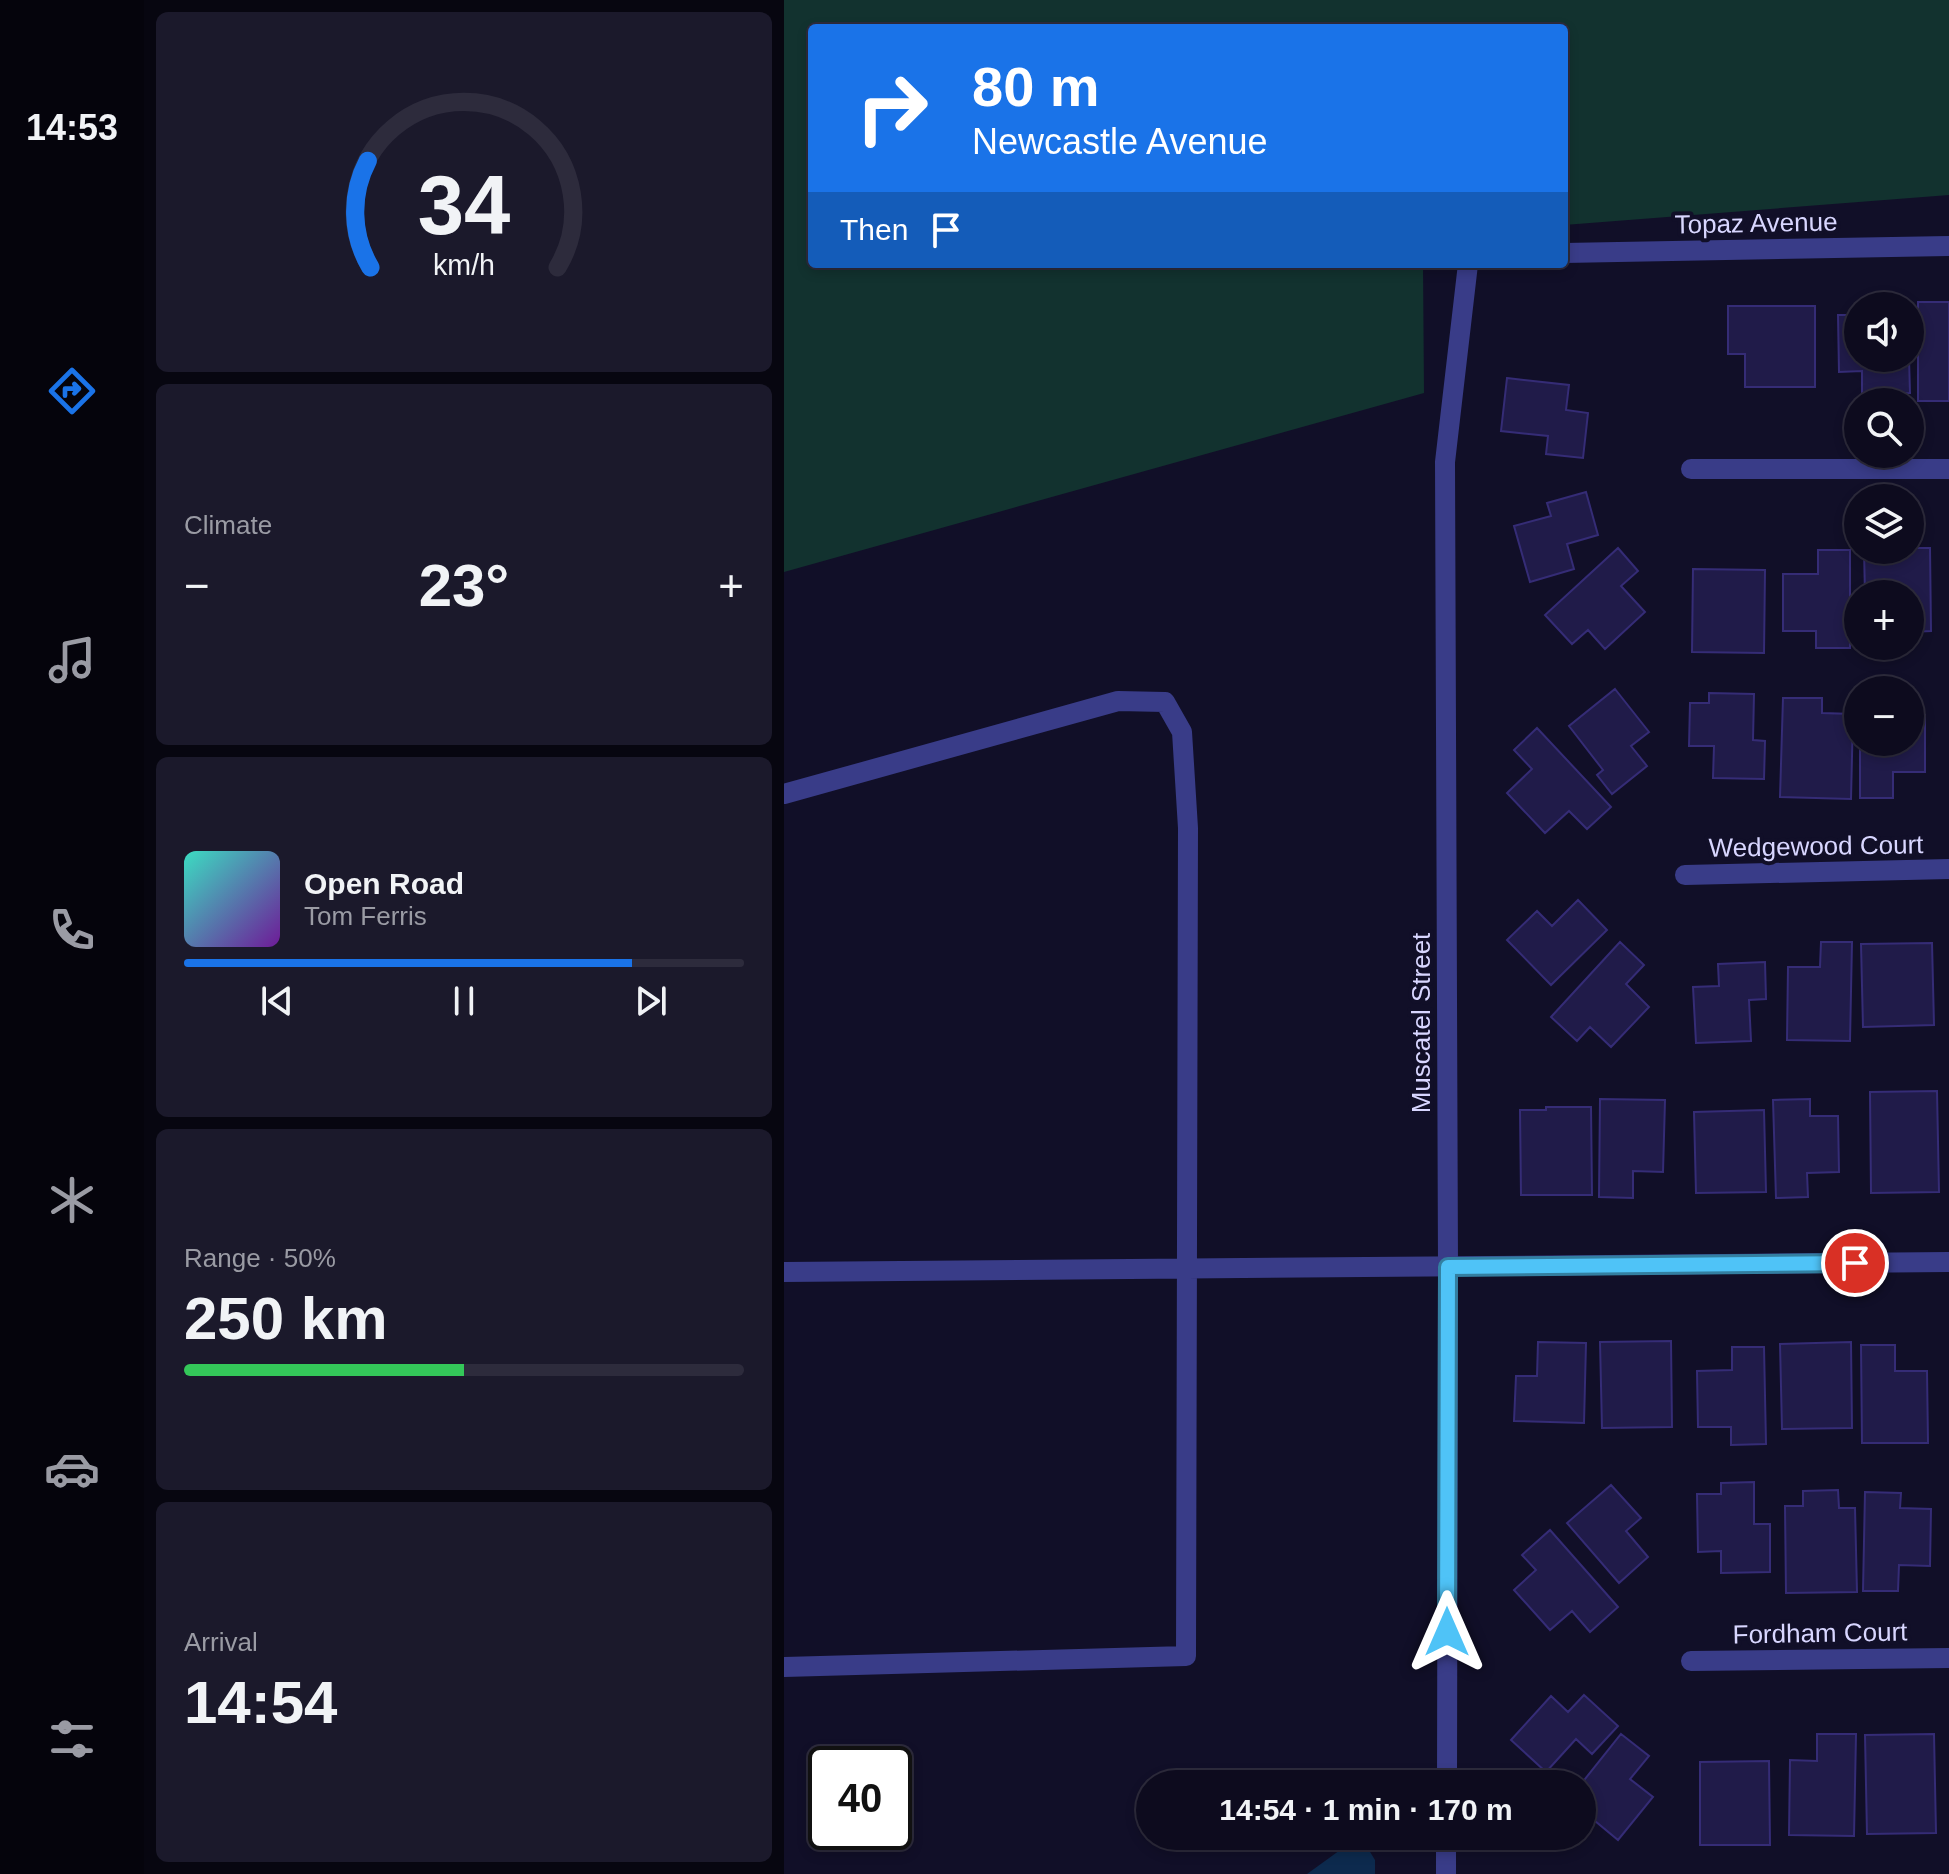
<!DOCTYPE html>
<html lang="en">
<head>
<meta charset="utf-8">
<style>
	body { margin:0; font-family:Arial,sans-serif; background:#1b192b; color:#f1f3f6; height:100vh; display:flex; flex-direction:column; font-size:30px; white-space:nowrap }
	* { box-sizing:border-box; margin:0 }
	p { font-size:26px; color:#9a9ba4 }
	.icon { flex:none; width:44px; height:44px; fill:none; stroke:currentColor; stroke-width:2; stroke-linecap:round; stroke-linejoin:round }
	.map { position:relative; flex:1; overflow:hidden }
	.side { display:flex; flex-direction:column; gap:12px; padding:12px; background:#070610; width:640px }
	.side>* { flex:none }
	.banner { position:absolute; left:24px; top:24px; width:760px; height:244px; border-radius:8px; box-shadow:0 4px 12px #0003,0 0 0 2px #2d2b3c; background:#1a73e8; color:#fff; overflow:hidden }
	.buttons { position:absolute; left:1060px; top:292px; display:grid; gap:16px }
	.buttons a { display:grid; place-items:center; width:80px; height:80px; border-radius:50%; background:#0d0b1e; box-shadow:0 4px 12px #0003,0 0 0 2px #2d2b3c; font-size:40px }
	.speed { position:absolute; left:24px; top:1746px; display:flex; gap:16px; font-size:40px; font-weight:700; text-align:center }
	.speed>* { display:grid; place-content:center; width:104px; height:104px; border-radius:50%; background:#0d0b1e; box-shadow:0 4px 12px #0003,0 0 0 2px #2d2b3c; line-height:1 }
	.speed .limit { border:4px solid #111; border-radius:12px; background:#fff; color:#111 }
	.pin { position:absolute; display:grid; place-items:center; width:68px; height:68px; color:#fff; margin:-34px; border:4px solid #fff; border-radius:50%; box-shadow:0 2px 8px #0007 }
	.me { position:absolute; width:88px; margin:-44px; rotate:0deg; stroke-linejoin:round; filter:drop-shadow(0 0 6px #0008) }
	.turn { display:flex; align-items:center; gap:28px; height:168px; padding:0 32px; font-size:36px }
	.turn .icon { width:104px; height:104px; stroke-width:2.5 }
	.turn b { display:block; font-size:56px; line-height:68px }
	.then { display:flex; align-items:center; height:76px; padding:0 32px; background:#0003; gap:16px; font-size:30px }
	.big { font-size:60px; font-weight:800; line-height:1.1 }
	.side .widget { flex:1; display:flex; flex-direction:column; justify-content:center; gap:12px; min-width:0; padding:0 28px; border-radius:12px; background:#1b192b }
	.side .dial { align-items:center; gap:0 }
	.dial svg { height:208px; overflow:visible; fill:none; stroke:#2d2b3c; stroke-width:7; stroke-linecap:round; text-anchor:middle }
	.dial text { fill:#f1f3f6; stroke:none }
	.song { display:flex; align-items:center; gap:24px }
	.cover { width:96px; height:96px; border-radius:12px; background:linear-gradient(135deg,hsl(170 70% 55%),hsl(280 70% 35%)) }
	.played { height:8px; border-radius:4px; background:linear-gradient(90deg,#1a73e8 80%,#2d2b3c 80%) }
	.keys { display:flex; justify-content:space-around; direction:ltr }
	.heat { display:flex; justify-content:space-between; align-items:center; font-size:44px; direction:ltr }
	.charge { height:12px; border-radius:6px; background:linear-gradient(90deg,#34c759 50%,#2d2b3c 0) }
	.trip { position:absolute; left:352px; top:1770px; width:460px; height:80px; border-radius:40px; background:#0d0b1e; box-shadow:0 4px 12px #0003,0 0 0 2px #2d2b3c; font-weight:800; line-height:80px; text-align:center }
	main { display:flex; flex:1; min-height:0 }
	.tabs { display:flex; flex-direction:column; width:144px; justify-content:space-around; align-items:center; background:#05040c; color:#9a9ba4 }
	.tabs .icon { width:56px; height:56px }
	.tabs .on { color:#1a73e8 }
	.tabs b { font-size:36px; color:#f1f3f6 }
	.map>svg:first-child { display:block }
	.green { fill:#12322f }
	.water { fill:#0d2a4e }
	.building { fill:#201b49; stroke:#352c76; stroke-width:2 }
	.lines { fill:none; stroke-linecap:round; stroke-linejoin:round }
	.minor { stroke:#393c88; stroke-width:20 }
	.tertiary { stroke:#393c88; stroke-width:20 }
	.route-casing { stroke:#337fa1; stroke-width:20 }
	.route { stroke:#4fc3f7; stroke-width:14 }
	.labels { text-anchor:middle; stroke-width:8; stroke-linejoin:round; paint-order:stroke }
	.street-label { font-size:26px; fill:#d8d6ff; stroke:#110f28 }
</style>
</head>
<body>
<main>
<nav class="tabs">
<b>14:53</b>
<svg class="icon on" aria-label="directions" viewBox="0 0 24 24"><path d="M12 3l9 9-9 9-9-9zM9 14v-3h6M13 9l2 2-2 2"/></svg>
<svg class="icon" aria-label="music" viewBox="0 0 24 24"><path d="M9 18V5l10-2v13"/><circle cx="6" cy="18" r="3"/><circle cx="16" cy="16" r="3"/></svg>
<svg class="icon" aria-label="phone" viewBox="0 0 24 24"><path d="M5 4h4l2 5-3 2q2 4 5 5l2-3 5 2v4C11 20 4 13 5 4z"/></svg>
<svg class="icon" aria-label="climate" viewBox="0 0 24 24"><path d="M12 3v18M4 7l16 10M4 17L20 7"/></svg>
<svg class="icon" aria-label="car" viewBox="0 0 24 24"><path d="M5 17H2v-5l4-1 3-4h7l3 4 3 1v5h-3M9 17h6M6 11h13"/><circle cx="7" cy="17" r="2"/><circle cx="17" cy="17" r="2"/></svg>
<svg class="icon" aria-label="filters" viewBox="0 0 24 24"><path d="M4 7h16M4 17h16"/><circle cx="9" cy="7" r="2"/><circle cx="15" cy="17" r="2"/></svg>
</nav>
<section class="side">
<div class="widget dial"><svg viewBox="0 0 100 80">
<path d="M14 69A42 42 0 1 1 86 69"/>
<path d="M14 69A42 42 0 0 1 13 28" stroke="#1a73e8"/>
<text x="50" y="56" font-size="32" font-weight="700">34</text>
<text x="50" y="72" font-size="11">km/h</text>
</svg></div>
<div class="widget"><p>Climate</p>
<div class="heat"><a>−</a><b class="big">23°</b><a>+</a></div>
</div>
<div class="widget">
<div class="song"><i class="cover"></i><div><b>Open Road</b><p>Tom Ferris</p></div></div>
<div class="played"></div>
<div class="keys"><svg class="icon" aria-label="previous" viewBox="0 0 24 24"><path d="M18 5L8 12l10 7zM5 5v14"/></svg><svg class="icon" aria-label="pause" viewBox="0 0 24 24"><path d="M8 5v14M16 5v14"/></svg><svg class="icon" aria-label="next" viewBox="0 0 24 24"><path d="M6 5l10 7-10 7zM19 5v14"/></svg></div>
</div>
<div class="widget"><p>Range · 50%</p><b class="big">250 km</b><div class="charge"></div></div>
<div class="widget"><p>Arrival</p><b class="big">14:54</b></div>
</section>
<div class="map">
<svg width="1165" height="1874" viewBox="0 0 1165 1874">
	<rect width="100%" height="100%" fill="#110f28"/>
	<path class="green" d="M0 0H1165V195L780 225V28H28V264H639L640 393 0 572Z"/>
	<path class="water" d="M570 1840 580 1842 591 1860V1874H523Z"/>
	<path class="building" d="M1134 302H1165V401H1134Z
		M944 306H1031V387H961V354H944Z
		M1054 315H1074V358H1125L1126 393 1078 395V371L1055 372Z
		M723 378 785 385 782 410 804 413 799 458 762 454 764 436 717 431Z
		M802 492 814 535 783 544 790 569 746 582 730 526 767 516 763 503Z
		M834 548 854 571 837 586 861 612 821 649 804 630 788 644 761 615Z
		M1126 548H1146L1147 631 1126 632V594H1081L1080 550H1126Z
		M1034 550H1066V648H1032V631H999V574H1034Z
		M909 569 981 570 980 653 908 652Z
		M831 689 865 732 847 746 863 766 828 794 813 775 819 770 785 726Z
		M925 693 970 694 969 740 981 741 980 779 929 778 930 746H905L906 703H925Z
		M999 698H1038V713L1069 714 1067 799 996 797Z
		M1126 715H1141V772H1109V798H1076V742H1126Z
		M753 728 827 807 803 829 785 811 761 833 723 793 748 769 730 750Z
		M794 900 823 930 767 985 723 940 753 911 768 926Z
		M836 942 860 965 842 984 865 1007 827 1047 806 1027 793 1041 767 1017Z
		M1037 942H1068L1066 1041 1003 1040 1004 967H1036Z
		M1148 943 1150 1025 1079 1027 1077 944Z
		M981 962 982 999 965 1000 967 1041 912 1043 909 987 935 986 934 964Z
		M1153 1091 1155 1192 1087 1193 1086 1092Z
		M816 1099 881 1100 879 1172 849 1171V1198L815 1197Z
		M1026 1099V1116H1054L1055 1172 1023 1173 1024 1197 992 1198 989 1100Z
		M762 1107H807L808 1195H737L736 1110H762Z
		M980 1110 982 1192 912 1193 910 1112Z
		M887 1341 888 1427 818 1428 816 1342Z
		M754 1342 802 1343 800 1423 730 1421 732 1376H753Z
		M1067 1342 1068 1428 998 1429 996 1344Z
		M1077 1345H1111V1371H1143L1144 1443H1078Z
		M948 1347H980L982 1444 947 1445V1427H914L913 1371 948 1370Z
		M970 1482V1524H986V1572L937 1573V1551L914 1552 913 1494H937V1483Z
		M827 1485 857 1518 842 1531 864 1557 835 1583 783 1523Z
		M1054 1490 1055 1508H1071L1073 1592 1002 1593 1001 1506H1019V1491Z
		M1081 1492 1117 1493 1116 1508 1147 1509 1146 1566 1115 1565 1114 1591H1079Z
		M766 1530 834 1607 806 1632 788 1611 766 1630 730 1590 752 1570 738 1555Z
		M800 1695 834 1726 808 1754 792 1739 762 1772 727 1740 767 1696 784 1712Z
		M837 1734 865 1756 846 1779 869 1797 834 1840 811 1821 800 1835 797 1784Z
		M1033 1734H1072L1070 1836 1005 1835 1006 1760 1033 1761Z
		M1150 1734 1152 1833 1083 1834 1081 1735Z
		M985 1761 986 1845H916V1762Z"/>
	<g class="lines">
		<path class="minor" d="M907 469H1165
			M0 794 334 701 381 702 398 732 404 828 402 1656 0 1667
			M901 875 1165 869
			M0 1272 1165 1262
			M907 1661 1165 1658"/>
		<path class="tertiary" d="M780 253 1165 246
			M663 1784 664 1267 661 462 684 264
			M662 1874V1836"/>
	</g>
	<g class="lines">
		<defs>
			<path id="route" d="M663 1632 664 1267 1071 1263"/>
		</defs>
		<use href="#route" class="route-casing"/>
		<use href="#route" class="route"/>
	</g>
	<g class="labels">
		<g class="street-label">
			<text transform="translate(972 223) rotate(-1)" y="9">Topaz Avenue</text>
			<text transform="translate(1032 846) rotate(-1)" y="9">Wedgewood Court</text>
			<text transform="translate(637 1023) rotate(-90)" y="9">Muscatel Street</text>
			<text transform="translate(1036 1633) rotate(-1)" y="9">Fordham Court</text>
		</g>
	</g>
</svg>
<div class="buttons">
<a><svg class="icon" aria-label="sound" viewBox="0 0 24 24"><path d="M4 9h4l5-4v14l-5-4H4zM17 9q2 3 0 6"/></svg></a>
<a><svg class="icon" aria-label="search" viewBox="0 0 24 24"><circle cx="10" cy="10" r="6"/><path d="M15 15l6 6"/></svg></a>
<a><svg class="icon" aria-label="layers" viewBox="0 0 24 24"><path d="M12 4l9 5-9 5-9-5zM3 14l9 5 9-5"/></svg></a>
<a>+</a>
<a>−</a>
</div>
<div class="speed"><div class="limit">40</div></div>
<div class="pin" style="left:1071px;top:1263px;background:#d93025"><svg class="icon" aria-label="arrive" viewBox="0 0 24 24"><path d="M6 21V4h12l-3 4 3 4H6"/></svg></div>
<svg class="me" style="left:663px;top:1632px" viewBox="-20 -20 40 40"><path d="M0-17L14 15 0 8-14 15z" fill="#4fc3f7" stroke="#fff" stroke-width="4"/></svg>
<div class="trip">14:54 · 1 min · 170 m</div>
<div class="banner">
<div class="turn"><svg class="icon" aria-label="right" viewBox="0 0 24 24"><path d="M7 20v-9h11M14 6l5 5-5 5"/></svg><div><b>80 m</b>Newcastle Avenue</div></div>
<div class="then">Then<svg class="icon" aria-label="arrive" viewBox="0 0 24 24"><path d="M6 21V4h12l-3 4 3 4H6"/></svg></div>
</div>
</div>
</main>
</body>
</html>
